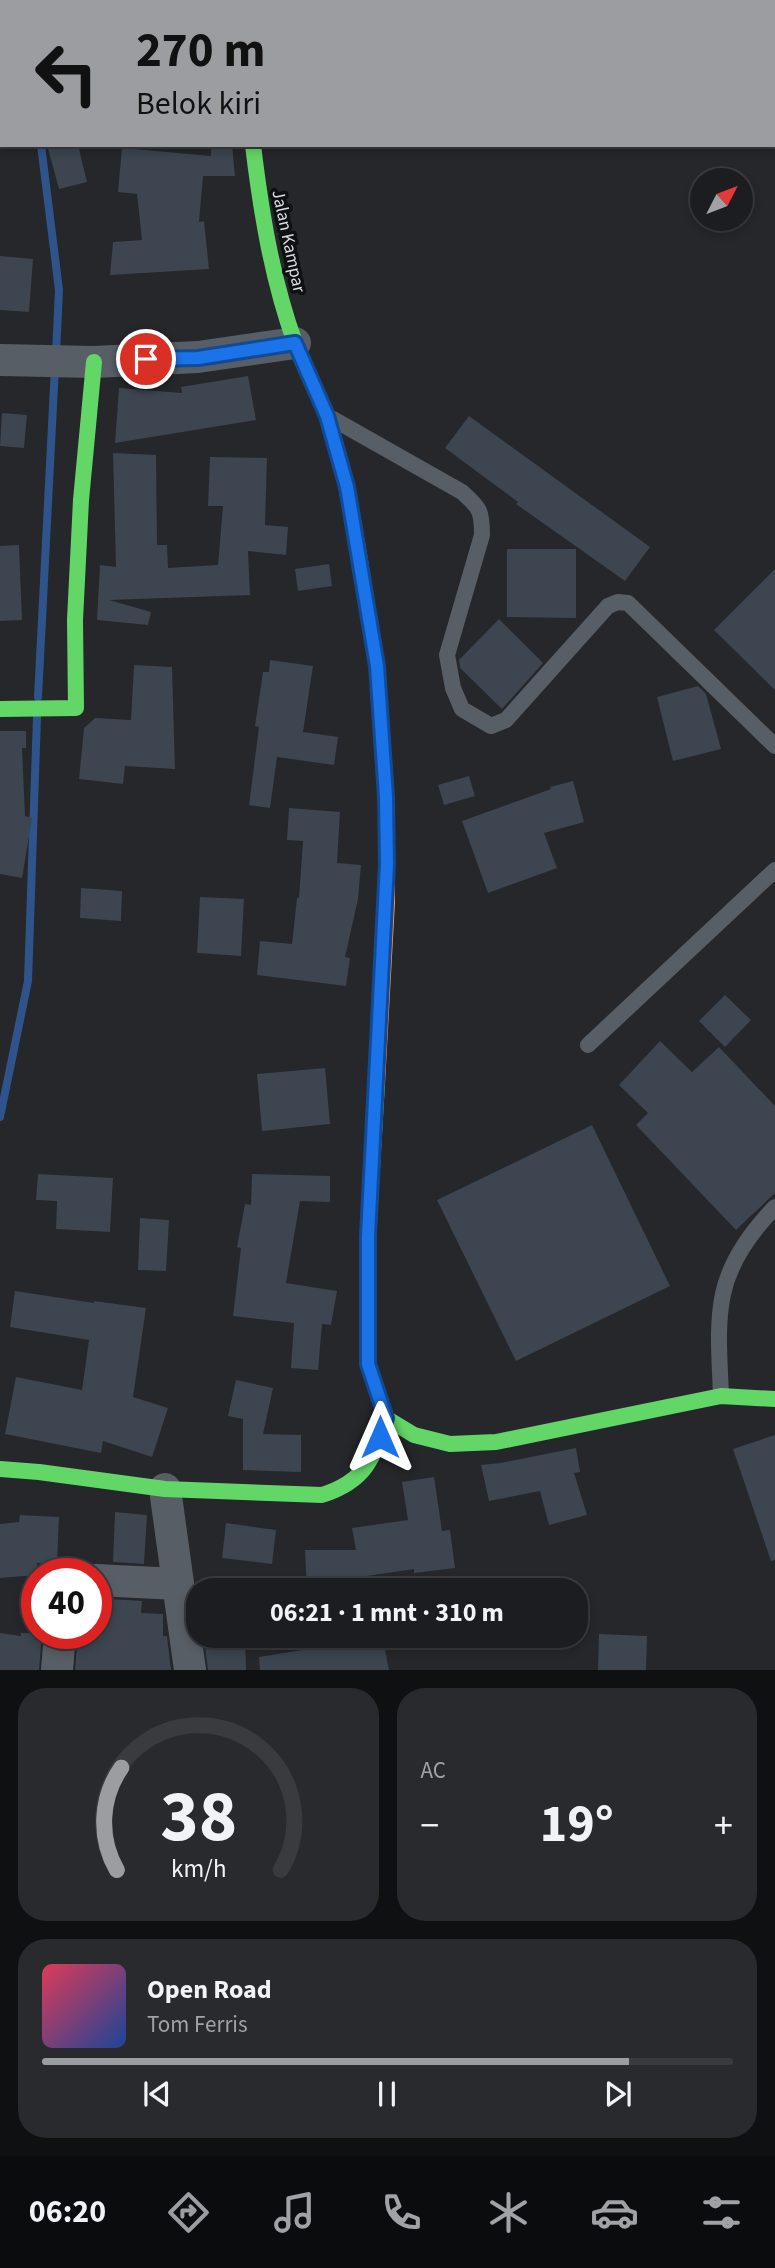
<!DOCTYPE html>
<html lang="id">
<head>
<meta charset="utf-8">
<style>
	body { margin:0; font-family:"Source Sans 3",sans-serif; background:#292a2d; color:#f1f3f6; height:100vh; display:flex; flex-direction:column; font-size:26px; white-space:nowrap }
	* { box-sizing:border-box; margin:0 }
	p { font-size:23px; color:#a0a2a5 }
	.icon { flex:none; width:38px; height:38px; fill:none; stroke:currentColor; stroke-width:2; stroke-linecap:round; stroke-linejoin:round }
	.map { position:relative; height:1670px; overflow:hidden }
	.details { display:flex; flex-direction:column; gap:18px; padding:18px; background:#0f1012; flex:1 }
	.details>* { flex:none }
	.hud { position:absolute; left:0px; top:0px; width:775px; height:147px; box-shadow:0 4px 10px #0003,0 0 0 2px #3a3b3e; background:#9c9da0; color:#111; overflow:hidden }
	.needle { width:46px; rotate:48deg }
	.controls { position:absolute; left:690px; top:168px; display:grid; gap:14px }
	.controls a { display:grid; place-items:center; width:63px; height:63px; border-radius:50%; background:#1c1d20; box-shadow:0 4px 10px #0003,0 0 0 2px #3a3b3e; font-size:35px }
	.speed { position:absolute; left:21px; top:1558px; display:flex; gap:14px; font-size:35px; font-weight:700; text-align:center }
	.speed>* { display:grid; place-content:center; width:91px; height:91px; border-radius:50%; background:#1c1d20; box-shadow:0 4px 10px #0003,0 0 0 2px #3a3b3e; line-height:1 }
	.speed .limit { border:10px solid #d22; background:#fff; color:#111 }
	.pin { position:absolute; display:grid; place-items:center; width:60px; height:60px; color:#fff; margin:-30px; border:4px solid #fff; border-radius:50%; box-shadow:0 2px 7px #0007 }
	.me { position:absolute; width:77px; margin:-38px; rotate:0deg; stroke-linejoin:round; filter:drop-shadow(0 0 5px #0008) }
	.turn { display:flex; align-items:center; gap:24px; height:147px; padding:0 21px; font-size:32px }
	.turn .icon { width:91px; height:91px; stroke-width:2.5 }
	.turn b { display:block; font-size:49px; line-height:60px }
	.big { font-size:52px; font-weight:700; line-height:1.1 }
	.details .tile { flex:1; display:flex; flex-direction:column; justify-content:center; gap:10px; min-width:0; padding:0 24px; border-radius:28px; background:#292a2d }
	.details .dial { align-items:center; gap:0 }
	.dial svg { height:182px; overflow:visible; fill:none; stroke:#3a3b3e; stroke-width:7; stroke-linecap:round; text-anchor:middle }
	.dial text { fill:#f1f3f6; stroke:none }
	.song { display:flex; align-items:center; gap:21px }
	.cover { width:84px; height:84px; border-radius:10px; background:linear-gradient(135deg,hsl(350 70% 55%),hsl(220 70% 35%)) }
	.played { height:7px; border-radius:4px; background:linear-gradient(90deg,#9c9da0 85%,#3a3b3e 85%) }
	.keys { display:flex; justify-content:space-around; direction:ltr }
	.heat { display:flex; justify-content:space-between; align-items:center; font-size:38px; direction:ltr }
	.details .tiles { flex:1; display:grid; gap:18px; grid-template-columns:1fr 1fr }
	.tile:last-child { grid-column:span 2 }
	.trip { position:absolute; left:186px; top:1578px; width:402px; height:70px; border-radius:28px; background:#1c1d20; box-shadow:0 4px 10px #0003,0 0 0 2px #3a3b3e; font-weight:700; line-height:70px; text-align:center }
	.tab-bar { display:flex; height:112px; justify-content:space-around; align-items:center; background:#0b0c0d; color:#a0a2a5 }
	.tab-bar .icon { width:49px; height:49px }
	.tab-bar .current { color:#9c9da0 }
	.tab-bar b { font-size:32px; color:#f1f3f6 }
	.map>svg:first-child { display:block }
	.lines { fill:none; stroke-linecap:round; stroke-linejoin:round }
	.stream { stroke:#2f548c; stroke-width:8 }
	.building { fill:#3c4550 }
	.lane { stroke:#585e66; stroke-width:16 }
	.street { stroke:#585e66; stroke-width:32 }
	.fast { stroke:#63d668; stroke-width:16 }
	.slow { stroke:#ff974d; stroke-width:16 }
	.route-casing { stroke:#114b97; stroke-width:18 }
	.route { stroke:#1a73e8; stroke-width:12 }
	.labels { text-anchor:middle; stroke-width:7; stroke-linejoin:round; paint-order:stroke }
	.street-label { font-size:18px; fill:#dcdde0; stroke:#0f1012 }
</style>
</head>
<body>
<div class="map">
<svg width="775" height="1670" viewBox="0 0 775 1670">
	<rect width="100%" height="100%" fill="#25272a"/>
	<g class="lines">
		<path class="stream" d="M41 145 59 290 56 354
			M38 697 55 367
			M0 1117 28 981 37 717"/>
	</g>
	<path class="building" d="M47 145H78L87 182 59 189Z
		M211 145H232L235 176H203L199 222 204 221 209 269 110 275 113 242 142 240 137 194 118 192 122 148 211 156Z
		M0 256 33 259 29 312 0 310Z
		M248 376 256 420 115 443 119 388 182 393 181 387Z
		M2 413 27 415 24 448 0 446Z
		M469 416 650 547 625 581 516 504 518 502 445 448Z
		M113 453 156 455 157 545H167L168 568 218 565 223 506H208L210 457 267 458 265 525 288 527 286 555 248 551 250 595 109 600 151 612 148 625 97 620 100 565 116 567Z
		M19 545 22 620 0 621V546Z
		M507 549H576V618L507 617Z
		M329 564 332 586 298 591 295 569Z
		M775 569V690L714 630Z
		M499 619 543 663 502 709 460 668 459 660Z
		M270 660 313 666 303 732 338 737 334 765 277 757 270 808 249 805 259 727 255 726 263 672H269Z
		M134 665 172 667 175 769 125 766 123 784 79 779 84 728 95 718 131 720Z
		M698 686 706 694 721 749 673 761 657 697Z
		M0 731H26V748H22L25 816 32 818 22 878 0 874Z
		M469 776 475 796 444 805 438 785Z
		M573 781 584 822 544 833 557 868 488 893 462 821 551 789 550 787Z
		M289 808 340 812 337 863 361 865 358 899 345 957 350 958 346 986 257 975 260 941 292 944 297 898H299L303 841 287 840Z
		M81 888 122 891 121 921 80 918Z
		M200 897 244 899 241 956 197 953Z
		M725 995 751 1020 725 1047 699 1021Z
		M660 1041 692 1072 719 1047 775 1106V1193L736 1230 636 1125 648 1113 619 1085Z
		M325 1068 330 1124 262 1131 257 1074Z
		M592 1125 670 1286 516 1361 437 1200Z
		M38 1174 113 1178 110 1232 56 1229 57 1201 36 1200Z
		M252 1174 330 1176V1202L300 1201 286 1283 337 1291 331 1325 322 1324 318 1370 291 1368 294 1323 233 1316 241 1248 237 1247 245 1204 251 1205Z
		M140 1218 169 1220 166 1271 138 1270Z
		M15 1291 94 1303V1301L146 1308 133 1397 168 1408 152 1457 103 1441 101 1453 5 1434 16 1377 82 1390 89 1340 10 1327Z
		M236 1380 273 1388 263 1434 301 1435V1472L243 1470V1419L228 1416Z
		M775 1435V1560L771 1561 733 1449Z
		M576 1448 580 1472 574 1473 587 1515 549 1525 540 1491 489 1501 481 1465 500 1463Z
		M434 1477 442 1531 450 1530 455 1568 414 1573V1569L347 1579 348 1591H307L305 1550H356L352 1528 408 1520 402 1482Z
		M115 1512 147 1515 144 1564 113 1562Z
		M20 1515 59 1517 57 1564 37 1563V1575L0 1578V1524L19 1522Z
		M226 1523 276 1530 272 1564 222 1558Z
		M110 1599 142 1601 141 1613 163 1614V1636H167L171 1670H75L78 1633H96V1606L110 1607Z
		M0 1633 21 1636V1633H42L39 1670H0Z
		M599 1634 647 1636 646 1670H598Z
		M204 1636H245L246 1670H208Z
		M383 1639 389 1670H260L259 1657 353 1642V1645Z"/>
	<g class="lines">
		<path class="lane" d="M333 419 462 492C480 508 482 511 482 535L447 655 453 688 462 709 491 726 506 720 608 606 618 602 628 603 775 746
			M588 1045 775 870
			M721 1396C720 1363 716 1327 723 1294 730 1260 752 1231 775 1207"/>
		<path class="street" d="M0 360 94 362 198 357 295 343
			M165 1489 190 1670
			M96 1580 177 1584
			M57 1670 60 1633"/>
		<path class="fast" d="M261 0V2
			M253 145C261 212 272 279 295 343 304 368 318 392 327 417 352 489 360 567 373 642
			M0 709 76 708 75 620 81 500 94 362
			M377 1084 368 1236V1364L386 1418 414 1435 450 1444 496 1442 721 1396 775 1399
			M0 1469 39 1472 165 1489 322 1495C366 1481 373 1459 386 1418"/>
		<path class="slow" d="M373 642 377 666 386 797 387 902 377 1084"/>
	</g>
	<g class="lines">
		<defs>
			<path id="route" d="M146 359 198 358 295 343 327 416 347 487 377 666 386 797 387 864 368 1236V1364L386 1418 380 1437"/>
		</defs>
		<use href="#route" class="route-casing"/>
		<use href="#route" class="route"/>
	</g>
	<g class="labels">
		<g class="street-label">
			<text transform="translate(289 241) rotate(78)" y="6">Jalan Kampar</text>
		</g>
	</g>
</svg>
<div class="controls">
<a><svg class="needle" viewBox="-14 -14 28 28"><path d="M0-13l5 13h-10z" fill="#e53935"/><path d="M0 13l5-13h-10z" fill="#a0a2a5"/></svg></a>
</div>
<div class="speed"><div class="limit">40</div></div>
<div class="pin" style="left:146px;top:359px;background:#d93025"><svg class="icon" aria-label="arrive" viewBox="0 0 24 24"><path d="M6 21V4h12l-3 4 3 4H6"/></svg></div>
<svg class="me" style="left:380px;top:1437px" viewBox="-20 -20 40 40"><path d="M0-17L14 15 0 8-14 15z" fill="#1a73e8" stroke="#fff" stroke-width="4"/></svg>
<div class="trip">06:21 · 1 mnt · 310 m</div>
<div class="hud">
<div class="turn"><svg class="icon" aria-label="left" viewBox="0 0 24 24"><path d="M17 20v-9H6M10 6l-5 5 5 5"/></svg><div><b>270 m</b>Belok kiri</div></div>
</div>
</div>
<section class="details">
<div class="tiles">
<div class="tile dial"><svg viewBox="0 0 100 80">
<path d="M14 69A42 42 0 1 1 86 69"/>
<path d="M14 69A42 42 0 0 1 16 24" stroke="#9c9da0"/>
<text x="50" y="56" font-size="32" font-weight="700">38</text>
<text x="50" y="72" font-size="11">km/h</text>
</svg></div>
<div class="tile"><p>AC</p>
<div class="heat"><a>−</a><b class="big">19°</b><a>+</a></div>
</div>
<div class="tile">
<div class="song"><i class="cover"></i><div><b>Open Road</b><p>Tom Ferris</p></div></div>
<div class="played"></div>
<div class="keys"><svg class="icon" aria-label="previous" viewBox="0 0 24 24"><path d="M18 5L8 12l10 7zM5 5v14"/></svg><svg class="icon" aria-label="pause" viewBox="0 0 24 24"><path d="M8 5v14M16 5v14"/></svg><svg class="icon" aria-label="next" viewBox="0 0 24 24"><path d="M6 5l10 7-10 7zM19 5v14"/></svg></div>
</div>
</div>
</section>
<nav class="tab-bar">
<b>06:20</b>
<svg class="icon current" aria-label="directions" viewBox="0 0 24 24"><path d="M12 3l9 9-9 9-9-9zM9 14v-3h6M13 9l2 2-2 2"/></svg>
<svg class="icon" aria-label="music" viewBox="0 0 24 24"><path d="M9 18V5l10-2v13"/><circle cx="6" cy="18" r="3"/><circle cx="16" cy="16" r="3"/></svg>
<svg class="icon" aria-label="phone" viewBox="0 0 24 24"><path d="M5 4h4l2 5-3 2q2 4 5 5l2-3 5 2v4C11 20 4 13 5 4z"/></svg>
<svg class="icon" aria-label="climate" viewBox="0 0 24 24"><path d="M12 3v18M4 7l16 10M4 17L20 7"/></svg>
<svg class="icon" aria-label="car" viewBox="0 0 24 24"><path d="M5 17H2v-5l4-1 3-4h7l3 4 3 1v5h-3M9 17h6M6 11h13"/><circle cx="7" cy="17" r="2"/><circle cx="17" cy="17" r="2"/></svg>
<svg class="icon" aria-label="filters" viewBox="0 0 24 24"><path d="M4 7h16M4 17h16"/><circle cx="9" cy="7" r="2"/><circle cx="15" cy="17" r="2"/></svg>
</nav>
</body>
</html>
